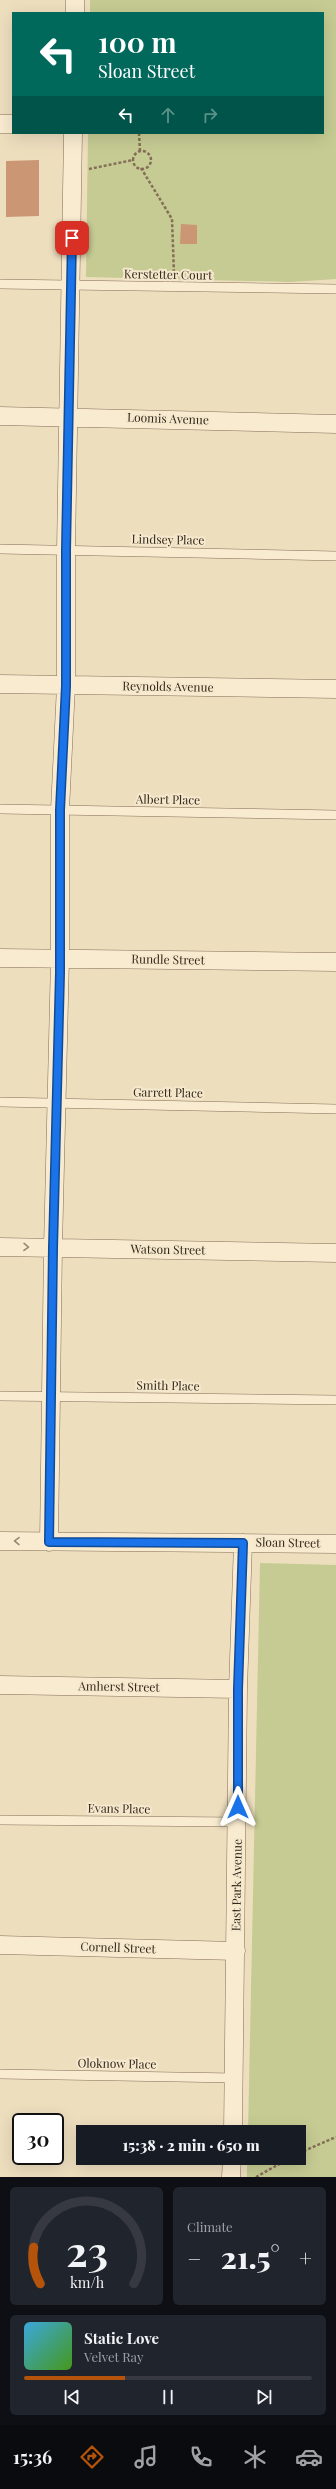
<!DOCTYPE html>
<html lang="en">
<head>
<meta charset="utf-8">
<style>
	body { margin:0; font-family:"Playfair Display",serif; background:#20242c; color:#f1f3f6; height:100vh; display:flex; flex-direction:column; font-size:15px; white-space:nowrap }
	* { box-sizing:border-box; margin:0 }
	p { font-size:13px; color:#9ea1a6 }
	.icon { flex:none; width:22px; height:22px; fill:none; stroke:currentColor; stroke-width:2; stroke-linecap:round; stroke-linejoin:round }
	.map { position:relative; height:2177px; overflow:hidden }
	.details { display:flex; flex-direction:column; gap:10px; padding:10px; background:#0d0f14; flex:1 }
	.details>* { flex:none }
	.hud { position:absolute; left:12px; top:12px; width:312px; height:122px; border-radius:0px; box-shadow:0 4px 16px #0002; background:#00695c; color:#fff; overflow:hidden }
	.speed { position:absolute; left:12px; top:2113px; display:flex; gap:8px; font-size:20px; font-weight:700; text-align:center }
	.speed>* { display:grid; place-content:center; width:52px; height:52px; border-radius:50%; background:#171b24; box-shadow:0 4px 16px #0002; line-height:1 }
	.speed .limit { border:2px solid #111; border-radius:6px; background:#fff; color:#111 }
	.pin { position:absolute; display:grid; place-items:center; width:34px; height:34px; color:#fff; margin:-17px; border-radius:8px; box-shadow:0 2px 6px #0006 }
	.me { position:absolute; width:44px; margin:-22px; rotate:0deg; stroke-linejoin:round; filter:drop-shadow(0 0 3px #0008) }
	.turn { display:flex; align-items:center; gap:14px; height:84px; padding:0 20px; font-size:18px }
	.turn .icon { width:52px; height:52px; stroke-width:2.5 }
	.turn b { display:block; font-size:28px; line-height:34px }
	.lanes { display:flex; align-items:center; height:38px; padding:0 20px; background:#0003; justify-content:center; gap:20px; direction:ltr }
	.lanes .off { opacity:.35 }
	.big { font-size:30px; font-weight:800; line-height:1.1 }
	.details .tile { flex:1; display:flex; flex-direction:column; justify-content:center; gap:6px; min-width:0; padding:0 14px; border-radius:6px; background:#20242c }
	.details .dial { align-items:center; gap:0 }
	.dial svg { height:104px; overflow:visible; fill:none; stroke:#363941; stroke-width:7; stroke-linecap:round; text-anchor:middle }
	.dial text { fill:#f1f3f6; stroke:none }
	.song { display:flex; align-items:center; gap:12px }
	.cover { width:48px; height:48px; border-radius:6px; background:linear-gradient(135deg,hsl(200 70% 55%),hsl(100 70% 35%)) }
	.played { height:4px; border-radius:2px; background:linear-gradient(90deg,#b45309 35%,#363941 35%) }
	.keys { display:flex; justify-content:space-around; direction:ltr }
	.heat { display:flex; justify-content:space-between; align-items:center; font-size:22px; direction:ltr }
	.details .tiles { flex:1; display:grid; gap:10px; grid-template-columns:1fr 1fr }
	.tile:last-child { grid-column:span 2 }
	.trip { position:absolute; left:76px; top:2125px; width:230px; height:40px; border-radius:0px; background:#171b24; box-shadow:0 4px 16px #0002; font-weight:800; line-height:40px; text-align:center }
	.menu { display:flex; height:64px; justify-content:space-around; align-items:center; background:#090b0e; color:#9ea1a6 }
	.menu .icon { width:28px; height:28px }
	.menu .active { color:#b45309 }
	.menu b { font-size:18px; color:#f1f3f6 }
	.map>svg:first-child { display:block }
	.green { fill:#c5cb92 }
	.building { fill:#cb9673 }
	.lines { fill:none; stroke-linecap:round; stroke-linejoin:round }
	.service-casing { stroke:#856e57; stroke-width:10 }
	.minor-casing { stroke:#856e57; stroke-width:19 }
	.path { stroke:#856e57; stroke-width:2.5; stroke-dasharray:3 2; stroke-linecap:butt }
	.service { stroke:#f8ebd0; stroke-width:9 }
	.minor { stroke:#f8ebd0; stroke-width:18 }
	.oneway { stroke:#968976 }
	.route-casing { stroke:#114b97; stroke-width:10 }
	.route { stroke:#1a73e8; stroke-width:7 }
	.labels { text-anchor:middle; stroke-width:4; stroke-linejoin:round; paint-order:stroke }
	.street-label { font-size:12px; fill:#34271b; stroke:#f5e8cd }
</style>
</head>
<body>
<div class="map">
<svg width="336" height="2177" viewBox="0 0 336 2177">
	<rect width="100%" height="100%" fill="#eddebe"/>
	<path class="green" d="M90 0H336V279L290 282 86 277 88 133H323V13H90Z
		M260 1563 336 1565V2177H247V2158H299V2132H248Z"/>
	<path class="building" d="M39 160V216L6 217V161Z
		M181 224 197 225V244H180Z"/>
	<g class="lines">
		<defs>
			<path id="service" d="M0 284 336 289
				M0 549 336 556
				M0 809 336 815
				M0 1102 336 1109
				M0 1396 336 1400
				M0 1820 238 1822
				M0 2074 235 2078"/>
			<path id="minor" d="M75 13V0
				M0 124H13
				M0 416 336 424
				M0 684 336 689
				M0 958 336 962
				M0 1247 336 1253
				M0 1541 336 1544
				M49 1542 53 1247 60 959V810L66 686V550L73 133
				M0 1685 238 1689
				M0 1945 236 1951
				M233 2132 238 1689 243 1543
				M231 2177 232 2158"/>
		</defs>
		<use href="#service" class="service-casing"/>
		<use href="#minor" class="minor-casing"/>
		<path class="path" d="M139 133 140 151
			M133 160a9 9 0 1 1 18 0a9 9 0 1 1-18 0Z
			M141 168 172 219 174 274
			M89 169 133 160
			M299 2153 336 2137
			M256 2177 290 2158"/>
		<use href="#service" class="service"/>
		<use href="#minor" class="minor"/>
	</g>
	<defs><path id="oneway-chevron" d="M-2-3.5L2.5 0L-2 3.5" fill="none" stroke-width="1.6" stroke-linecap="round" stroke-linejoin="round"/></defs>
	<g class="oneway">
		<use href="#oneway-chevron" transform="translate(26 1247) rotate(1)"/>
		<use href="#oneway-chevron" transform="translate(17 1541) rotate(-179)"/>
	</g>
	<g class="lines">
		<defs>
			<path id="route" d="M72 238 66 550V686L60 810V973L53 1248 49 1542 243 1543 238 1689V1807"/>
		</defs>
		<use href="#route" class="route-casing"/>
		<use href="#route" class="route"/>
	</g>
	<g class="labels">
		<g class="street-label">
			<text transform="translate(168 275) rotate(1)" y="4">Kerstetter Court</text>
			<text transform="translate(168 419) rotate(2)" y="4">Loomis Avenue</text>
			<text transform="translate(168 540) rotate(1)" y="4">Lindsey Place</text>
			<text transform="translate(168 687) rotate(1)" y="4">Reynolds Avenue</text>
			<text transform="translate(168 800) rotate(1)" y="4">Albert Place</text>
			<text transform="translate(168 960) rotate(1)" y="4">Rundle Street</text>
			<text transform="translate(168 1093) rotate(1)" y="4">Garrett Place</text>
			<text transform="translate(168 1250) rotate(1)" y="4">Watson Street</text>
			<text transform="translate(168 1386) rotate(1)" y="4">Smith Place</text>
			<text transform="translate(288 1543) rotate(1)" y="4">Sloan Street</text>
			<text transform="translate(119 1687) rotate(1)" y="4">Amherst Street</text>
			<text transform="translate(119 1809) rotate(1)" y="4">Evans Place</text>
			<text transform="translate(237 1885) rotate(-89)" y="4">East Park Avenue</text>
			<text transform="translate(118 1948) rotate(2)" y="4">Cornell Street</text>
			<text transform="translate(117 2064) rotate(1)" y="4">Oloknow Place</text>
		</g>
	</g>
</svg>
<div class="speed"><div class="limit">30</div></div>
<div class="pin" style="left:72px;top:238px;background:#d93025"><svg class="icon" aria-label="arrive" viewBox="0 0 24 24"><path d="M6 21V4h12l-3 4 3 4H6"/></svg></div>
<svg class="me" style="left:238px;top:1807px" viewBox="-20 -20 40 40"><path d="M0-17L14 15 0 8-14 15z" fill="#1a73e8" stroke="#fff" stroke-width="4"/></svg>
<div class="trip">15:38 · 2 min · 650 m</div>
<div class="hud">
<div class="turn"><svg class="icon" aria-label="left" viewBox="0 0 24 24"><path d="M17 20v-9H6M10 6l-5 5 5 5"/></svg><div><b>100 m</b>Sloan Street</div></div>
<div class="lanes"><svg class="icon" aria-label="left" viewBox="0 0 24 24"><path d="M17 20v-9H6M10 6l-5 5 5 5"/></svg><svg class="icon off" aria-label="ahead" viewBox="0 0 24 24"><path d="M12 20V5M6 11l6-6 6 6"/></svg><svg class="icon off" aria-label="right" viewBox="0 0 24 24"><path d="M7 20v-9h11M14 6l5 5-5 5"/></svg></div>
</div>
</div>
<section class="details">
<div class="tiles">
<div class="tile dial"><svg viewBox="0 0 100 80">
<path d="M14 69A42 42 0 1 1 86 69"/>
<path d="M14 69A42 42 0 0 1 9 41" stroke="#b45309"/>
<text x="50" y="56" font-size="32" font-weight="700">23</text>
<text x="50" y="72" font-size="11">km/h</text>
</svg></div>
<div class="tile"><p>Climate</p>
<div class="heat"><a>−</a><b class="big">21.5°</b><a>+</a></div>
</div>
<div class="tile">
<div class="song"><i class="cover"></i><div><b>Static Love</b><p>Velvet Ray</p></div></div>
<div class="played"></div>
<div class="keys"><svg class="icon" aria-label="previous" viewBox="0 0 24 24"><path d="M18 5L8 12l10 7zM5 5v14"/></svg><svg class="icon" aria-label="pause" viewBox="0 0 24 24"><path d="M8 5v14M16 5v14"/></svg><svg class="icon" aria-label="next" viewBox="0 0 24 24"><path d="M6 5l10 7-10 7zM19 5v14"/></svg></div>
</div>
</div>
</section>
<nav class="menu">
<b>15:36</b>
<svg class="icon active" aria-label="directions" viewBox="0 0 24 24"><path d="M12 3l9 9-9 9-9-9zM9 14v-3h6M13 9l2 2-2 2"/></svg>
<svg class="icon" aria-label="music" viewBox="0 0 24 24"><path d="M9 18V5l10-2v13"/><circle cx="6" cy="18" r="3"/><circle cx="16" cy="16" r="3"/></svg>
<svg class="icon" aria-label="phone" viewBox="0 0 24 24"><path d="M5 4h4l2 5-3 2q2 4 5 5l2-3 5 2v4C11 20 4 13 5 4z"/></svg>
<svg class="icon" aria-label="climate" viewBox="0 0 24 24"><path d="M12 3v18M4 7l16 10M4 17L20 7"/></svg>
<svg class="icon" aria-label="car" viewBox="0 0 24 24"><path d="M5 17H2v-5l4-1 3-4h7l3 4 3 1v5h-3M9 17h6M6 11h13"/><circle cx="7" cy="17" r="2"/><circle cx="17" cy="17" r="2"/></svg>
</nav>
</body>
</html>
